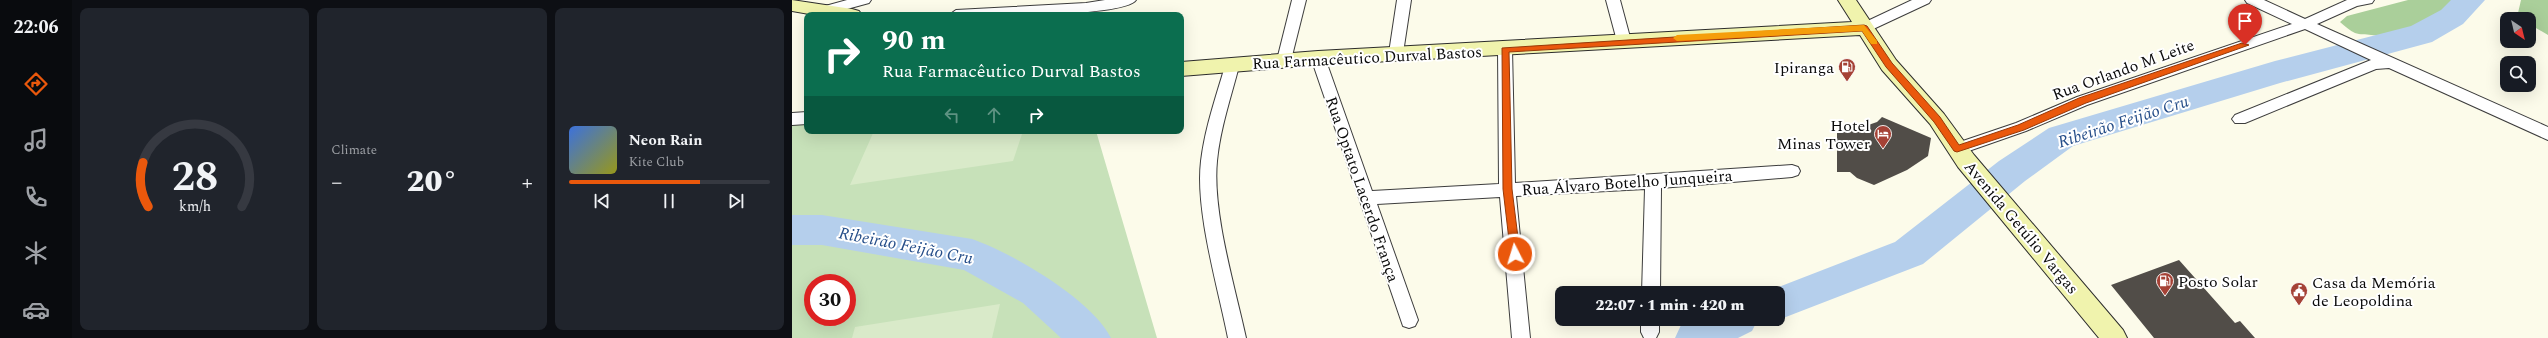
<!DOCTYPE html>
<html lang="en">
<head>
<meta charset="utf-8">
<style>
	body { margin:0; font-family:Spectral,serif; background:#20242c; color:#f1f3f6; height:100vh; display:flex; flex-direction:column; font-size:15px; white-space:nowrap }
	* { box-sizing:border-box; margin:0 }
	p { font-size:13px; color:#9ea1a6 }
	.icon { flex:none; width:22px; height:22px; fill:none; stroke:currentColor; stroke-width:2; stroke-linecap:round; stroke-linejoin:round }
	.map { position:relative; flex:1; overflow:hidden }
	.side { display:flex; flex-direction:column; gap:8px; padding:8px; background:#0d0f14; width:720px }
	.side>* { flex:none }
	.hud { position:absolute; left:12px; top:12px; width:380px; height:122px; border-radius:8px; box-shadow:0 4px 16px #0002; background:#0b6e4f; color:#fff; overflow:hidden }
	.needle { width:26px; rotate:145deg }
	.controls { position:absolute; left:1708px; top:12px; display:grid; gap:8px }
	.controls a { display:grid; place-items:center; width:36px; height:36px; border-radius:8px; background:#171b24; box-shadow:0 4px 16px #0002; font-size:20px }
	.speed { position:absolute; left:12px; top:274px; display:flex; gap:8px; font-size:20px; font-weight:700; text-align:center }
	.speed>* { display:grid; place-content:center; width:52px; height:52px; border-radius:50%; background:#171b24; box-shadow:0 4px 16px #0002; line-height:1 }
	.speed .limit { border:6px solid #d22; background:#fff; color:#111 }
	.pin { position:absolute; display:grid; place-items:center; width:34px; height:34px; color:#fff; margin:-41px -17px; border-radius:50% 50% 50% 0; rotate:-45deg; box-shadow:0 0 4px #0007 }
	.pin .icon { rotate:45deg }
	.me { position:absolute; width:44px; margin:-22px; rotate:355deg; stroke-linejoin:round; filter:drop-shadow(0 0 3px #0008) }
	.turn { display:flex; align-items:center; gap:14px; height:84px; padding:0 12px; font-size:18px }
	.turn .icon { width:52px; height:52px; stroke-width:2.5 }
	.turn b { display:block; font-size:28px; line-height:34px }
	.lanes { display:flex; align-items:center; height:38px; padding:0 12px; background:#0003; justify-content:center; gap:20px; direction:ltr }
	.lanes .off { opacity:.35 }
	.big { font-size:30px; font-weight:800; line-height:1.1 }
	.side .widget { flex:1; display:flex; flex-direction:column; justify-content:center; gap:6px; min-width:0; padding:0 14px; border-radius:8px; background:#20242c }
	.side .dial { align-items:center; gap:0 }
	.dial svg { height:104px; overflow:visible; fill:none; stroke:#363941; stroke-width:7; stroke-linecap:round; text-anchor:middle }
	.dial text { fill:#f1f3f6; stroke:none }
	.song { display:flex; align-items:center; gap:12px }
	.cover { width:48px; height:48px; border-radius:6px; background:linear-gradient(135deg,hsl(220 70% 55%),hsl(60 70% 35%)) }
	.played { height:4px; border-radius:2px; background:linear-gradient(90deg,#ea580c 65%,#363941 65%) }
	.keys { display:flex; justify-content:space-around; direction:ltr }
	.heat { display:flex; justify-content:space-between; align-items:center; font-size:22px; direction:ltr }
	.side .tiles { flex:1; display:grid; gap:8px; grid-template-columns:repeat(3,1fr) }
	.trip { position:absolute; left:763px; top:286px; width:230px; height:40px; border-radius:8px; background:#171b24; box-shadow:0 4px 16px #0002; font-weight:800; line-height:40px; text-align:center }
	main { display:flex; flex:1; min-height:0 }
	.tab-bar { display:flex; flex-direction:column; width:72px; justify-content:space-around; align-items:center; background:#090b0e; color:#9ea1a6 }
	.tab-bar .icon { width:28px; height:28px }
	.tab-bar .current { color:#ea580c }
	.tab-bar b { font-size:18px; color:#f1f3f6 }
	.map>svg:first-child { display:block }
	.green { fill:#c7e1b9; fill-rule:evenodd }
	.forest { fill:#aacf9a }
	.pitch { fill:#d9eac9 }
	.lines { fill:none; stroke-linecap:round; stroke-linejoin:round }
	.river { fill:#b5cfec; fill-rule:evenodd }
	.building { fill:#514d48 }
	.minor-casing { stroke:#3d3d3d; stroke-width:2 }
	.secondary-casing { stroke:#2c2c2c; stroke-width:2 }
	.minor { fill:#fff; fill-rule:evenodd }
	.secondary { fill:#f0f3ad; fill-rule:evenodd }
	.route { fill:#ea580c; stroke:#983908 }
	.slow { fill:#f59e0b }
	.labels { text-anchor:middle; stroke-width:4; stroke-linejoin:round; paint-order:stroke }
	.street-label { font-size:16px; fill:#0a0a0a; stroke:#fff }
	.poi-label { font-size:16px; fill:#0a0a0a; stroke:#fff; text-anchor:end }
	.water-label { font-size:17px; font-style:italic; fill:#264e89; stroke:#fff }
</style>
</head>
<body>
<main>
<nav class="tab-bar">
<b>22:06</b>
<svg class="icon current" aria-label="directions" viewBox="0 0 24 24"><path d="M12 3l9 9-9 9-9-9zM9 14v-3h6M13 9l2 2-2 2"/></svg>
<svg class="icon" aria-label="music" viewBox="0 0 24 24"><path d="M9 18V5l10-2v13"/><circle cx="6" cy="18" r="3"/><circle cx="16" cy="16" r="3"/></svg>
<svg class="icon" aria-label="phone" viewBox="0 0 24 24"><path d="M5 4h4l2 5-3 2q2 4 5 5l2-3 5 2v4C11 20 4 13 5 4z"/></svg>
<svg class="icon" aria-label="climate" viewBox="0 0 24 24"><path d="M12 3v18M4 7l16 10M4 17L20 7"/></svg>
<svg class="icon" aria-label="car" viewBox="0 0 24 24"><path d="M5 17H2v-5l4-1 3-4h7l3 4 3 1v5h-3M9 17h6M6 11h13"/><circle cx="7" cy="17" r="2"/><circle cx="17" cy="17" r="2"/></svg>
</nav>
<section class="side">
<div class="tiles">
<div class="widget dial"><svg viewBox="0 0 100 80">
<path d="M14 69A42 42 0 1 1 86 69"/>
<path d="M14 69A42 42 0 0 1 10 35" stroke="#ea580c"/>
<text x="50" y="56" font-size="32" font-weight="700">28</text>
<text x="50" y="72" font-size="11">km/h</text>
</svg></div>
<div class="widget"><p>Climate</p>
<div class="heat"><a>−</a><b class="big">20°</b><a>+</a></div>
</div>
<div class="widget">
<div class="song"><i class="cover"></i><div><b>Neon Rain</b><p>Kite Club</p></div></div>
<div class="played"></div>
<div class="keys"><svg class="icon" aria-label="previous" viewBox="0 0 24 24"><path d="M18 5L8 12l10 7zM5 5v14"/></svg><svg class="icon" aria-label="pause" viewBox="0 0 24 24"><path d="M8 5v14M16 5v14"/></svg><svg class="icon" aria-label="next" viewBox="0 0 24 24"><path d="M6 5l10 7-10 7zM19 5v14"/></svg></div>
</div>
</div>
</section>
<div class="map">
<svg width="1756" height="338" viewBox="0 0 1756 338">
	<rect width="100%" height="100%" fill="#fcfbea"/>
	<path class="green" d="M0 122 15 123V131H304L365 338H0ZM21 283H55V317H21Z"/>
	<path class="forest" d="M1616 0H1669C1643 23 1615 39 1579 35 1574 34 1568 35 1563 33 1558 31 1553 26 1548 22L1555 16Z
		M1729 0H1756V35L1737 24V19H1731L1726 13Z"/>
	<path class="pitch" d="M82 131H231L221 161 58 185Z
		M208 304 200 338H60L63 327Z"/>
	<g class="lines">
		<path class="river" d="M1659 0H1693L1671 24 1640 42 1488 83 1281 146 1233 181 1131 264 986 320 983 319H986V293H971L1103 242 1207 161 1257 128 1483 61 1619 26 1649 10Z
			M0 215H30L180 239C220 253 300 299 319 338H269L231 303 172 270 30 245H0Z
			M903 319H966L960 331 946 338H883L889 325Z"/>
	</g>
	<path class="building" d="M1090 117 1139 138 1136 156 1115 170 1082 185 1065 178 1058 172H1045V133L1059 131 1085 122Z
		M1387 260 1443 323 1448 321 1463 338H1362L1319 285Z"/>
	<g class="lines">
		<defs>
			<path id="minor" d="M55 0H79L77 3 33 15 26 14 24 11 26 8Z
				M313 0H344C332 18 184 15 157 15L164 10 294 3Z
				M500 0H514L499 60 492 65 485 60Z
				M605 0H619L611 53 604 58 597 53Z
				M814 0H828L839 41 837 44 832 46 825 41Z
				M1120 0H1139L1137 3 1077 31 1072 33 1065 28 1067 25Z
				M1453 0H1472L1513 19 1555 0H1582L1580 3 1565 6 1525 24 1756 127V140L1597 68 1584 69 1453 123H1443L1440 119 1443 115 1579 60 1513 29 1295 105 1234 131 1171 153H1159L1157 149 1159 145 1224 123 1285 97 1500 24 1455 3Z
				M713 44 720 49 723 183 1000 165 1006 167 1008 171 1006 175 1000 177 869 188 868 293H850L853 189 724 196 738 338H720L708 197 585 204 626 320 623 326 617 328 611 326 519 58 526 53 533 58 580 191 707 184 706 49Z
				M440 61 447 66C439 97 428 129 425 161 420 212 443 287 454 338H436C426 287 403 211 409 161 413 128 424 97 433 66Z
				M15 112V124L0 125V113Z
				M849 319H867V332L864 338H852L849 332Z"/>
			<path id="secondary" d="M0 0 60 9 67 11 70 15H23L0 11Z
				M1046 0H1064L1104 60 1152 114 1182 155 1331 330 1335 338H1307L1166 167 1138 124 1090 70 1068 35 526 65 389 76V62L526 51 1060 22Z"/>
		</defs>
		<use href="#minor" class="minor-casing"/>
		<use href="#secondary" class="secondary-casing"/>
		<use href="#minor" class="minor"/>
		<use href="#secondary" class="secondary"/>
	</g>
	<path class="route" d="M1072 25 1075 26 1100 63 1148 117 1167 145 1226 125 1287 98 1450 43 1457 45 1294 103 1232 130 1165 152 1162 151 1142 122 1094 67 1070 31 717 52 720 189 728 254 726 257H719L711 189 710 48Z"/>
	<path class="slow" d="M1072 25 1085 41V44H1079L1070 31 885 41 881 38 885 35Z"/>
	<defs>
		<symbol id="fuel-pin" viewBox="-11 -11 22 30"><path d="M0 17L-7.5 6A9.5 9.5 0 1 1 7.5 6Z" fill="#a54236" stroke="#fff"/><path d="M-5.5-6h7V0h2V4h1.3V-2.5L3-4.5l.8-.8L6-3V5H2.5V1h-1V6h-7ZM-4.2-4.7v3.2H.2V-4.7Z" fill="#fff"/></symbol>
		<symbol id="hotel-pin" viewBox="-11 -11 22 30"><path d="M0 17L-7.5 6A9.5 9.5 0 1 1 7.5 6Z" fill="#a54236" stroke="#fff"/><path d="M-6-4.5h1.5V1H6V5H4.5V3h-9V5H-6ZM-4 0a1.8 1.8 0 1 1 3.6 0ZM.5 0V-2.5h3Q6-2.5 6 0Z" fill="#fff"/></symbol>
		<symbol id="civic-pin" viewBox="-11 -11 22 30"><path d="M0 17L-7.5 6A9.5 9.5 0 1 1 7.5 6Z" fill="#a54236" stroke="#fff"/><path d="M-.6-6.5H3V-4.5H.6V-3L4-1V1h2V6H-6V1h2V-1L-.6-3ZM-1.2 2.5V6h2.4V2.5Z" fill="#fff"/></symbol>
	</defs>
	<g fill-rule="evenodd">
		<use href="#fuel-pin" x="1045" y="57" width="20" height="27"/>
		<use href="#hotel-pin" x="1081" y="124" width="20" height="27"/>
		<use href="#fuel-pin" x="1363" y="271" width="20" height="27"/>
		<use href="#civic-pin" x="1497" y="281" width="20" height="27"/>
	</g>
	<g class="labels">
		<g class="street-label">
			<text transform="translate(575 57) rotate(-3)" y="6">Rua Farmacêutico Durval Bastos</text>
			<text transform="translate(1331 69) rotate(-20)" y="6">Rua Orlando M Leite</text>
			<text transform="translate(835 182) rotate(-4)" y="6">Rua Álvaro Botelho Junqueira</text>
			<text transform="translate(571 189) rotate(71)" y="6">Rua Optato Lacerdo França</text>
			<text transform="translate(1230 227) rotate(50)" y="6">Avenida Getúlio Vargas</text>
		</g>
		<g class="poi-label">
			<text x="1042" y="73">Ipiranga</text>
			<text x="1078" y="131">Hotel<tspan x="1078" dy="18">Minas Tower</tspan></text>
			<text x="1386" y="287" text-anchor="start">Posto Solar</text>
			<text x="1520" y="288" text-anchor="start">Casa da Memória<tspan x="1520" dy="18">de Leopoldina</tspan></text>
		</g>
		<g class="water-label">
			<text transform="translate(1331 121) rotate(-18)" y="6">Ribeirão Feijão Cru</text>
			<text transform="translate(114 245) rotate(11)" y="6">Ribeirão Feijão Cru</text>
		</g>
	</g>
</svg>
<div class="controls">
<a><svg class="needle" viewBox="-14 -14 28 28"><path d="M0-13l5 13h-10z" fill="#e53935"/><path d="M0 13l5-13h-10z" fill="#9ea1a6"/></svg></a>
<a><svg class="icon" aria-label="search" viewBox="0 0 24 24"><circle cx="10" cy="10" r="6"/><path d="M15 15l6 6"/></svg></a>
</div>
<div class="speed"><div class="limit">30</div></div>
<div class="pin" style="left:1453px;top:45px;background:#d93025"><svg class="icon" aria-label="arrive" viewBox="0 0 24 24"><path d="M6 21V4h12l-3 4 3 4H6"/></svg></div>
<svg class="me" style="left:723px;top:254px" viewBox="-20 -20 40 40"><circle r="17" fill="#ea580c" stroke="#fff" stroke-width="3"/><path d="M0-11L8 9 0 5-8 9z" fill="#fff"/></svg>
<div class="trip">22:07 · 1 min · 420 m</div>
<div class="hud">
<div class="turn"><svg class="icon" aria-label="right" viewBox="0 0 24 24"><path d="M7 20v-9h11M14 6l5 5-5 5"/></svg><div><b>90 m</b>Rua Farmacêutico Durval Bastos</div></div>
<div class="lanes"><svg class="icon off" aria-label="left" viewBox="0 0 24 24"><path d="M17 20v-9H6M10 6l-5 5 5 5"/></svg><svg class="icon off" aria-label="ahead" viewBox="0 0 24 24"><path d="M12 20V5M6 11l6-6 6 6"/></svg><svg class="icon" aria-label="right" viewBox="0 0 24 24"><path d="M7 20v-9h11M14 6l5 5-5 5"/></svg></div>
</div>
</div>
</main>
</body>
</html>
